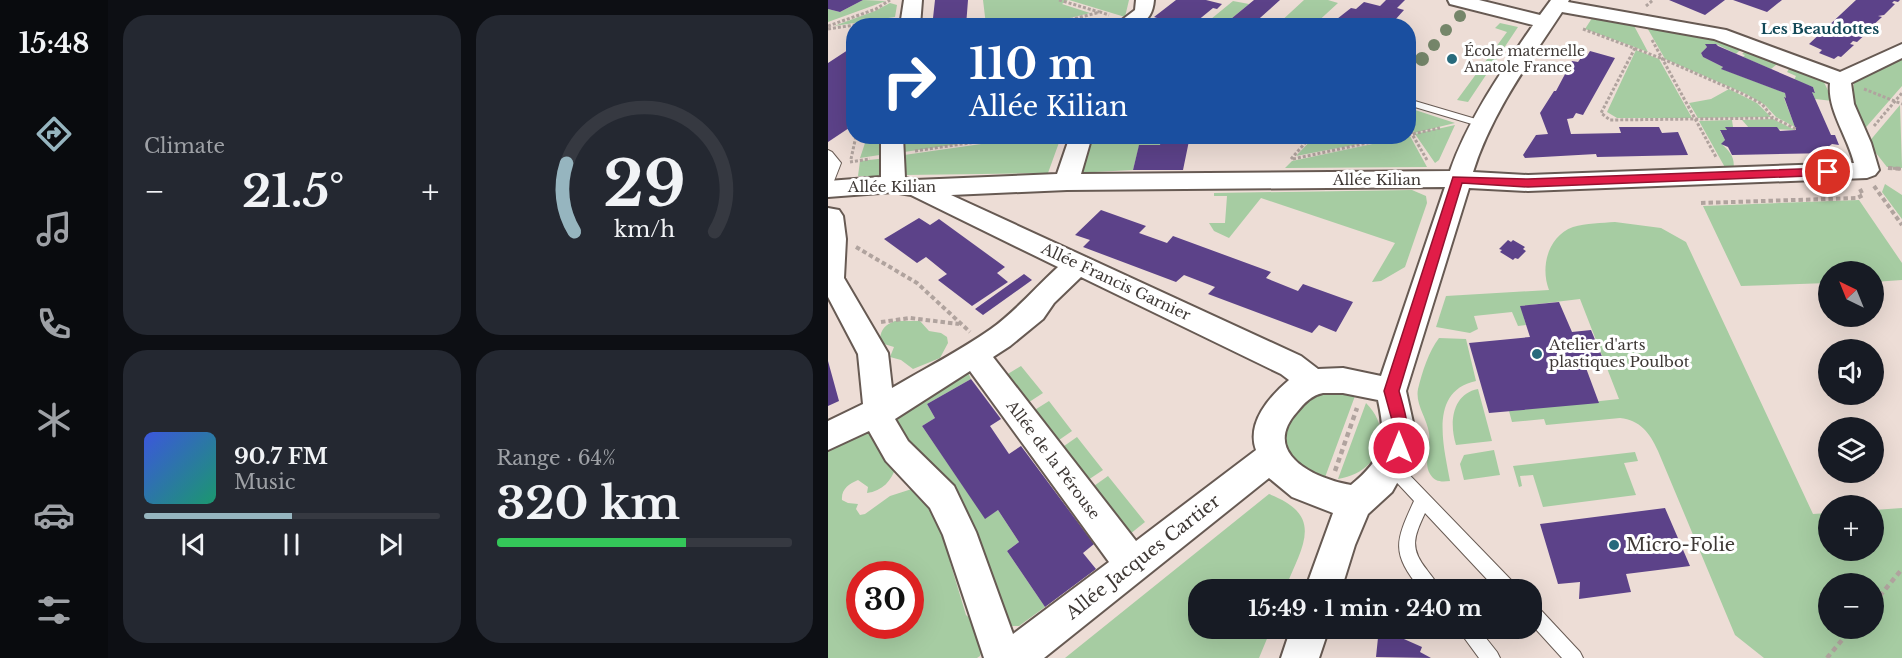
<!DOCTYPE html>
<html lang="en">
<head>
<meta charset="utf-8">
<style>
	body { margin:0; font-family:"Libre Baskerville",serif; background:#242831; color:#f1f3f6; height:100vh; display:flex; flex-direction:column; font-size:22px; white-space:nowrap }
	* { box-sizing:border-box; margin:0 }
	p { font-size:20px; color:#9ea1a6 }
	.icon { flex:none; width:33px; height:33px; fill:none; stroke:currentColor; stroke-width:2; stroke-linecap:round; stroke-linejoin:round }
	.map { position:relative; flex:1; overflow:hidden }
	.side { display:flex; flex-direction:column; gap:15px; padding:15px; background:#0d0f14; width:720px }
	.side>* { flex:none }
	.hud { position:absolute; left:18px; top:18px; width:570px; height:126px; border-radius:24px; box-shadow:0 6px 24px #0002; background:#1a4fa0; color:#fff; overflow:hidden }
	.needle { width:39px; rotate:317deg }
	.controls { position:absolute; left:990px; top:261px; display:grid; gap:12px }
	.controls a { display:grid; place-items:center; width:66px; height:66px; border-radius:50%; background:#171b24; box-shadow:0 6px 24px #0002; font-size:30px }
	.speed { position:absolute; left:18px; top:561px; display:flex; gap:12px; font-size:30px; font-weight:700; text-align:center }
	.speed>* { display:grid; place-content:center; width:78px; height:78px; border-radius:50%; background:#171b24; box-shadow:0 6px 24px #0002; line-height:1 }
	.speed .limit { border:9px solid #d22; background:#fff; color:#111 }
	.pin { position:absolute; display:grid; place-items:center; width:51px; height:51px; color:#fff; margin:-26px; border:3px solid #fff; border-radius:50%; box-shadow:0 2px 6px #0007 }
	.me { position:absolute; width:66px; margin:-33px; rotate:0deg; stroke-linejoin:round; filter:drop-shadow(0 0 4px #0008) }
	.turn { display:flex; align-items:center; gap:21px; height:126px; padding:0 24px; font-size:27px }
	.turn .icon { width:78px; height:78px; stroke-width:2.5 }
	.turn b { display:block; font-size:42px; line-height:51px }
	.big { font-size:45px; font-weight:800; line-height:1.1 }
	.side .card { flex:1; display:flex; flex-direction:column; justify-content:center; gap:9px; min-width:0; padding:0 21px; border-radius:24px; background:#242831 }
	.side .dial { align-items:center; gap:0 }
	.dial svg { height:156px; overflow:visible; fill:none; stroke:#363941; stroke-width:7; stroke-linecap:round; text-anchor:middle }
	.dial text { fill:#f1f3f6; stroke:none }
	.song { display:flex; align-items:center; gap:18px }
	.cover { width:72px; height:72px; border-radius:9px; background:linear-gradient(135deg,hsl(230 70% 55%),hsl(160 70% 35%)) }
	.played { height:6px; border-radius:3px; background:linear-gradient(90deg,#96b5bf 50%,#363941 50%) }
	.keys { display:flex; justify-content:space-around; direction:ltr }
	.heat { display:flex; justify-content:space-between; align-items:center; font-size:33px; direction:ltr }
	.charge { height:9px; border-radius:4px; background:linear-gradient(90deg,#34c759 64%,#363941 0) }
	.side .tiles { flex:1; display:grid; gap:15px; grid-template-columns:repeat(2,1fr) }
	.trip { position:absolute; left:360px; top:579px; width:354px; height:60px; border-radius:24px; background:#171b24; box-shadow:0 6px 24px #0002; font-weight:800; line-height:60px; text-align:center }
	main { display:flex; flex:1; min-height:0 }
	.tabs { display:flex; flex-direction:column; width:108px; justify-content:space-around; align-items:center; background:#090b0e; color:#9ea1a6 }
	.tabs .icon { width:42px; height:42px }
	.tabs .active { color:#96b5bf }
	.tabs b { font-size:27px; color:#f1f3f6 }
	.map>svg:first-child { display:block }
	.green { fill:#a6cca2; fill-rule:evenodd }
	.building { fill:#5c4289 }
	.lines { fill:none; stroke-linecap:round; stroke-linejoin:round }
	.lane-casing { stroke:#675a53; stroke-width:2 }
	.street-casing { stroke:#675a53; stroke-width:4 }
	.path-far2 { stroke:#b0a39e; stroke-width:3; stroke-dasharray:3 2; stroke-linecap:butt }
	.path-far1 { stroke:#b0a39e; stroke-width:4; stroke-dasharray:4.5 3; stroke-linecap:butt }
	.path { stroke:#b0a39e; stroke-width:4.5; stroke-dasharray:5 4; stroke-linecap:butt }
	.lane { fill:#fff; fill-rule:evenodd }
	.street { fill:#fff; fill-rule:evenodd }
	.tree { fill:#75866a }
	.route { fill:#e11d48; stroke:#92132f; stroke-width:1.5 }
	.poi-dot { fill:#276a7c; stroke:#fff; stroke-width:2 }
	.labels { text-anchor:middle; stroke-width:6; stroke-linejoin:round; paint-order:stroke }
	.far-poi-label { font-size:14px; fill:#3e3835; stroke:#fff; text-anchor:start }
	.far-quarter-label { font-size:15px; font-weight:bold; fill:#124958; stroke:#fff }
	.street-label { font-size:15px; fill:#3e3835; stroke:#fff }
	.poi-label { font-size:15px; fill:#3e3835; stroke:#fff; text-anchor:start }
	.near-poi-label { font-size:18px; fill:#3e3835; stroke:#fff; text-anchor:start }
	.near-street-label { font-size:18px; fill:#3e3835; stroke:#fff }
</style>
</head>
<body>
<main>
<nav class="tabs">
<b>15:48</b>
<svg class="icon active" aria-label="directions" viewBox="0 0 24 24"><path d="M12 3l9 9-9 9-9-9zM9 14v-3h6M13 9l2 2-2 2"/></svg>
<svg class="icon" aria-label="music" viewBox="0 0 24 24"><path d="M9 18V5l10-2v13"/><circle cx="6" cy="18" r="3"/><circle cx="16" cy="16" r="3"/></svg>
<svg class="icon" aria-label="phone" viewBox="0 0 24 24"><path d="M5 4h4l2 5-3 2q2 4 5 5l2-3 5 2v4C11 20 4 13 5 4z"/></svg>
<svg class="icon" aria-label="climate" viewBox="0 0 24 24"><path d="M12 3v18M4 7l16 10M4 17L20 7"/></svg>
<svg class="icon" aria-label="car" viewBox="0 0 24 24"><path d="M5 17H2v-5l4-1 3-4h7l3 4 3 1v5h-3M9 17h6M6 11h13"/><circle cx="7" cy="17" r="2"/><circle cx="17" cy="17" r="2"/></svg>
<svg class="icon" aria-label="filters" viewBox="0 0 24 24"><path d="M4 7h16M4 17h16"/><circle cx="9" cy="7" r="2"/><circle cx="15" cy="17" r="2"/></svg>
</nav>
<section class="side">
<div class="tiles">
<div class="card"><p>Climate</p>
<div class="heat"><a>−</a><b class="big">21.5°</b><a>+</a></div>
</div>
<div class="card dial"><svg viewBox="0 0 100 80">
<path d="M14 69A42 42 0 1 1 86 69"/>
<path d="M14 69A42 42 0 0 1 10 34" stroke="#96b5bf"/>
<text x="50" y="56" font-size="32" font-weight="700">29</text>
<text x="50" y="72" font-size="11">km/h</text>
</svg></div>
<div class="card">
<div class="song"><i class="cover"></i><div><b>90.7 FM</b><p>Music</p></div></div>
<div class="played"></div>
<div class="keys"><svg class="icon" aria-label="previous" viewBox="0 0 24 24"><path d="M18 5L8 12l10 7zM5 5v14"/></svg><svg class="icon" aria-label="pause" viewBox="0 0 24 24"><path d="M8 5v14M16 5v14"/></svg><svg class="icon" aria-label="next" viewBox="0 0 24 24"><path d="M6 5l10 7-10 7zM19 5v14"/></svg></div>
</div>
<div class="card"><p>Range · 64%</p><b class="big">320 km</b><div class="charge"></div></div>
</div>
</section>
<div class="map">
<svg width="1074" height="658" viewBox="0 0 1074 658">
	<rect width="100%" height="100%" fill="#edddd6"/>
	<path class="green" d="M35 0 58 1 0 22V9L12 12Z
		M155 0H240L234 4 262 13 214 25H158Z
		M241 0H301L297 17Z
		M476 0H500L510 3 486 25 450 24Z
		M405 1 421 4 398 23 383 19Z
		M62 3 69 5 67 17 6 26 47 11Z
		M766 15 804 22 820 52 757 29Z
		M672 23 690 27 640 102 629 100 679 32 667 28Z
		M817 24 888 36 916 46 908 54 888 44H878L879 47 873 53 875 57 895 67 894 69 957 93 958 98H956L967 127 948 117 937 105 918 94 837 59Z
		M921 48 994 78 1005 101 987 99 984 92H987L985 87 966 80 968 76 959 72 961 69 949 64 943 69 915 57 917 55 914 54Z
		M808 50 831 59 864 118H789L779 112Z
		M1074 55V86L1033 133 1024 98 1026 83Z
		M901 89 929 103 943 117 870 118 861 103 883 99Z
		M1072 105 1074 168 1059 167 1040 143Z
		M581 108 627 123 586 133 581 123Z
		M945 119 967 130 921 128 914 120Z
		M904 120 905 127H898L899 130 892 131 897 140 894 144C902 152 908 158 905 172L899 171 871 121Z
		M627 125 611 160 607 163 587 134Z
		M75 136 179 137 76 152Z
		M582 136 599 167 457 168 464 161Z
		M39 137H58V154L32 158Z
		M202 137H233L220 173 77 175 76 155Z
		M258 137H313L306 144 316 137H334L332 145 311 146 305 170 247 173Z
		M486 137V136L568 137 468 156Z
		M59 158 55 176H30L32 161Z
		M1057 184 1074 195V219L1054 192Z
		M584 190 598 196 599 203 577 267 553 281 544 282 567 243 433 198 401 238 386 231 381 223H397L399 196H386V193Z
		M1031 200 1074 263V280L1046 282V272H1000V283L913 286 875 206Z
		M787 222 833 228 858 242 985 514 1000 513V550H1046V510L1074 508V658H936L907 635 830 451C822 433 812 420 792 418L718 425 716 419 684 422 681 411 791 399 752 299 693 306 698 325 690 326 684 312 646 316 650 329 642 333 608 327 618 296 721 290C712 267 720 236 745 227 758 223 774 223 787 222ZM1000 584H1046V628H1000Z
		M67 321H92L101 331 113 333 119 337 120 343 112 358 85 369 73 360 62 357 66 347 56 344 52 339C53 329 57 325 67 321Z
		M611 338 638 339 648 381C600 391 616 447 622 481 613 482 607 482 602 474 595 463 603 445 601 433 599 418 587 404 590 389 594 372 601 351 611 338Z
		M137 366 143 379 99 404 107 418 94 426 157 518 170 510 191 542 179 551 217 607 191 626H184L177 619 72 441 61 411Z
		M193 366 215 393 192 408 170 380Z
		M650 389 664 441 628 445C621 423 624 394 650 389Z
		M504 391 527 396 496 480 484 478 454 450 457 417 484 395Z
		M221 401 244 431 221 447 197 416Z
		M538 403C568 433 550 473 510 479Z
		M42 430 68 466C64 481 54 491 39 493L40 487 30 480C21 484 13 489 14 500L20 503 30 504 28 509 32 515 37 514 62 496 90 487 123 543 122 562 138 615 150 625 155 647 152 656 149 658H0V443ZM32 574H82V626H32Z
		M249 437 275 470 251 486 226 453Z
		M666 450 672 475 636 480 632 464 636 455Z
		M807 452 810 461 796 463 808 495 715 507 705 475 692 476 694 486 691 487 685 466Z
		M280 476 317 522 302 534 293 522 256 493Z
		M441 494C498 516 474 546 457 589L370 590V628L443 629 431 658H237Z"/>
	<path class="building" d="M0 0H35L12 12 0 9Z
		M107 0H140L138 26H104L102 19 105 18Z
		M348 0H378L394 4 389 9 385 8 363 26 325 25 332 19 326 17Z
		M426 0H452L423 26H382L378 23 383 19 398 23Z
		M558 0H577L569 8 576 10 567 20 574 22 571 26H500L523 8 528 9 536 2 552 6Z
		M841 0H897L877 15Z
		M905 0H954L939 12Z
		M1028 0H1072L1070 2 1066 1 1064 3 1067 4 1056 15 1050 16 1054 17 1042 28 1039 27 1036 29 1041 31 1029 42 1025 41 1022 44 1026 45 1013 57 1010 56 1006 59 991 53 994 50 981 44Z
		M877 44H888L890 46 985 87 987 93 984 92 1003 135H1007L1011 145 1004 144 1000 147 1004 153 904 155 900 147 893 144 897 140 892 130H899L897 127H949L952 131 968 130 956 97 958 98 957 93 893 69 895 67 875 57 873 53 879 47Z
		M26 46V89L23 90 19 112H22L19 127 21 128 0 142V63Z
		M762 51 787 58 755 115 748 113 745 118 739 119 743 134 793 133 791 127H831L834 133 850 132 860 155 769 157 768 154 697 158 695 155 708 135 720 134 712 113 726 91H728L744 61 750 62 755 55 759 56Z
		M334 136H362L355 170H305L311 145H332Z
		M273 210 318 226 311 233 339 243 345 236 443 272 438 278 470 291 475 284 525 302 508 332 491 325 484 333 380 294 387 287 356 275 348 282 255 247 262 240 247 235Z
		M91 218 102 225 111 219 177 267 169 273 180 282 144 306 110 280 119 274 98 257 89 263 56 239Z
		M680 240 683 242 685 240 697 247 695 249 698 251 690 259 687 258 685 260 672 252 674 250 671 249Z
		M196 274 204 280 155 315 147 309Z
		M731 302 744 332 763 330 778 366 758 368 771 403 661 413 641 343 702 337 692 306Z
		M0 361 11 401 0 406Z
		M143 379 173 419 162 426 181 454 193 446 266 544 255 553 268 569 217 607 179 551 191 542 170 510 157 519 94 426 107 418 99 404Z
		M837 508 862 566 798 574 803 592 751 599 752 582 730 584 712 524Z
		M551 628 594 647 592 652 603 658 548 657Z"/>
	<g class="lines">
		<defs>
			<path id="lane" d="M580 99 658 122 659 124 654 127 580 105Z
				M0 150 4 152 13 163 6 181 0 185Z
				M563 459 568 461 687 584 689 590H669L597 513C586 537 581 548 599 570 604 577 609 582 612 590H593C563 553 567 542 586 501L558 471 555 466 558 461Z
				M704 604 710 607 752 652 755 658H734L704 625Z
				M629 628H650L669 652 672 658H651Z"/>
			<path id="street" d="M76 0H94L92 26H72Z
				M308 0H326C324 26 307 26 286 26L307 10Z
				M620 0H651L712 15 723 0H741L740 2 898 30 1012 72 1074 44V58L1023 83 1026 104 1043 143 1051 170 1047 175 1039 178 700 191 641 188 578 391 586 427V448L583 458 564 492 540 514 527 545 513 590H477L505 513 464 497 441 478 216 658H156L115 535 102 508 58 461 41 431 0 450V421L35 404 30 354 0 297V208L11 210 15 216 18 239 16 278 60 353 64 388C96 369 132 351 163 329 188 311 207 288 230 267L83 195 65 192 0 197V181L53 177V136H75L77 178 87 180 229 174 242 136H264L253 174 622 171C640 119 674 71 705 25L622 4ZM734 12 886 39 1002 83C999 110 1020 137 1026 163L700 175 645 172C663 114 701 62 734 12ZM617 187 553 376 515 368 490 369 473 356 123 195 239 190ZM253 277 453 374 461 380C442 396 418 423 428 450L308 541 165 357 182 346 215 319 226 303ZM142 371 281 562 185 634 148 532 126 486 80 441 67 419ZM495 393H515L550 400C559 442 556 458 523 485 487 479 432 453 469 412 476 403 484 395 495 393Z
				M463 628H501L491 658H453Z"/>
		</defs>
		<use href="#lane" class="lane-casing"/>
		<use href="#street" class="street-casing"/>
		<path class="path-far2" d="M231 0 271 12
			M818 6 825 0
			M0 26 48 9 62 0
			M218 26 272 12 281 15
			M0 29 61 20
			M755 29 835 59 915 94 934 104 945 118
			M824 40 888 157
			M807 48 773 113 782 120 946 118 968 129
			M1036 89 1074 104
			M1046 126 1074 93
			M580 127 599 160
			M580 135 612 128
			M87 151 188 136
			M23 159 28 136
			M463 159 483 136
			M465 159 572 136
			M22 162 42 159
			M1060 168 1074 169"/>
		<path class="path-far1" d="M1060 168 1074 169
			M1046 186 1074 225
			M873 203 1029 198 1035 195 1032 189
			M28 247 89 283 142 332
			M53 322 82 318 131 324"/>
		<path class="path" d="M507 471 529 408
			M1046 603 1074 569
			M999 658 1024 628"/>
		<use href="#lane" class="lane"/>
		<use href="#street" class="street"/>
	</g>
	<g class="tree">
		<circle cx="632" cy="16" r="6"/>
		<circle cx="618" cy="30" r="6"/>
		<circle cx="606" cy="45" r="6"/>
		<circle cx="594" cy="59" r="7"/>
	</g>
	<path class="route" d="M1000 168 1004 169V175L700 187 634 183 571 391C576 409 585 434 576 453L571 455 565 453 563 448 564 420 556 391 625 177 700 179Z"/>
	<g class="poi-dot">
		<circle cx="624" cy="59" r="6"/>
		<circle cx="709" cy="354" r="6"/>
		<circle cx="786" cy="545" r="6"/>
	</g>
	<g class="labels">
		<g class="far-poi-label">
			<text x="636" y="56">École maternelle<tspan x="636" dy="16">Anatole France</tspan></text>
		</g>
		<g class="far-quarter-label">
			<text x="992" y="34">Les Beaudottes</text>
		</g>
		<g class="street-label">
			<text x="549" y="185">Allée Kilian</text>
			<text x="64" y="192">Allée Kilian</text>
			<text transform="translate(288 282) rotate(25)" y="5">Allée Francis Garnier</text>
			<text transform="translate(225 460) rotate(53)" y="5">Allée de la Pérouse</text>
		</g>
		<g class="poi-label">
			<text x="721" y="350">Atelier d'arts<tspan x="721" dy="17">plastiques Poulbot</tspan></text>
		</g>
		<g class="near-poi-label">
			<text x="798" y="551">Micro-Folie</text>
		</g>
		<g class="near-street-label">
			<text transform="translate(315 557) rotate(-38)" y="6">Allée Jacques Cartier</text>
		</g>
	</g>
</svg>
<div class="controls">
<a><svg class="needle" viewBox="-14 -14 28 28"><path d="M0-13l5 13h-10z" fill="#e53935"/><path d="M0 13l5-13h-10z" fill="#9ea1a6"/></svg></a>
<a><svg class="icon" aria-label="sound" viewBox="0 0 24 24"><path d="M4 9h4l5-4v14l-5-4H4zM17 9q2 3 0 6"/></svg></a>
<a><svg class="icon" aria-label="layers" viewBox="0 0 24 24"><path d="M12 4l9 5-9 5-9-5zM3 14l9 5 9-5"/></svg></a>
<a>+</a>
<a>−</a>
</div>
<div class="speed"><div class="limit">30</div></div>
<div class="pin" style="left:1000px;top:172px;background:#d93025"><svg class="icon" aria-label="arrive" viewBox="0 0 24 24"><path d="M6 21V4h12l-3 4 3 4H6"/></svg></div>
<svg class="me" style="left:571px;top:448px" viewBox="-20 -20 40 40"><circle r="17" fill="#e11d48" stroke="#fff" stroke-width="3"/><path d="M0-11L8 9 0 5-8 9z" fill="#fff"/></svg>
<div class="trip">15:49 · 1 min · 240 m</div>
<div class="hud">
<div class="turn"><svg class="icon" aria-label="right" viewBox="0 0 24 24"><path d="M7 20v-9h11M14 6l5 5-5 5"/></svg><div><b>110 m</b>Allée Kilian</div></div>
</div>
</div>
</main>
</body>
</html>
